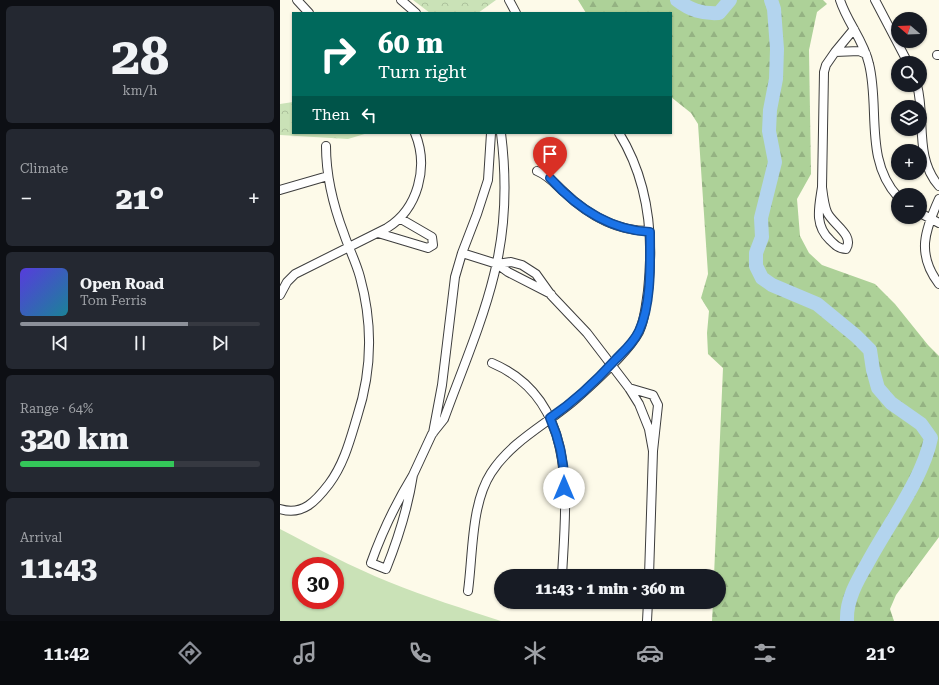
<!DOCTYPE html>
<html lang="en">
<head>
<meta charset="utf-8">
<style>
	body { margin:0; font-family:"Roboto Serif",serif; background:#242831; color:#f1f3f6; height:100vh; display:flex; flex-direction:column; font-size:15px; white-space:nowrap }
	* { box-sizing:border-box; margin:0 }
	p { font-size:13px; color:#9ea1a6 }
	.icon { flex:none; width:22px; height:22px; fill:none; stroke:currentColor; stroke-width:2; stroke-linecap:round; stroke-linejoin:round }
	.map { position:relative; flex:1; overflow:hidden }
	.drawer { display:flex; flex-direction:column; gap:6px; padding:6px; background:#0d0f14; width:280px }
	.drawer>* { flex:none }
	.top-card { position:absolute; left:12px; top:12px; width:380px; height:122px; border-radius:0px; box-shadow:0 1px 3px #0004; background:#00695c; color:#fff; overflow:hidden }
	.needle { width:26px; rotate:289deg }
	.fabs { position:absolute; left:611px; top:12px; display:grid; gap:8px }
	.fabs a { display:grid; place-items:center; width:36px; height:36px; border-radius:50%; background:#171b24; box-shadow:0 1px 3px #0004; font-size:20px }
	.speed { position:absolute; left:12px; top:557px; display:flex; gap:8px; font-size:20px; font-weight:700; text-align:center }
	.speed>* { display:grid; place-content:center; width:52px; height:52px; border-radius:50%; background:#171b24; box-shadow:0 1px 3px #0004; line-height:1 }
	.speed .limit { border:6px solid #d22; background:#fff; color:#111 }
	.pin { position:absolute; display:grid; place-items:center; width:34px; height:34px; color:#fff; margin:-41px -17px; border-radius:50% 50% 50% 0; rotate:-45deg; box-shadow:0 0 4px #0007 }
	.pin .icon { rotate:45deg }
	.me { position:absolute; width:44px; margin:-22px; rotate:0deg; stroke-linejoin:round; filter:drop-shadow(0 0 3px #0008) }
	.turn { display:flex; align-items:center; gap:14px; height:84px; padding:0 20px; font-size:18px }
	.turn .icon { width:52px; height:52px; stroke-width:2.5 }
	.turn b { display:block; font-size:28px; line-height:34px }
	.then { display:flex; align-items:center; height:38px; padding:0 20px; background:#0003; gap:8px; font-size:15px }
	.big { font-size:30px; font-weight:800; line-height:1.1 }
	.drawer .card { flex:1; display:flex; flex-direction:column; justify-content:center; gap:6px; min-width:0; padding:0 14px; border-radius:6px; background:#242831 }
	.drawer .dial { align-items:center; gap:0 }
	.dial b { font-size:52px; line-height:1 }
	.song { display:flex; align-items:center; gap:12px }
	.cover { width:48px; height:48px; border-radius:6px; background:linear-gradient(135deg,hsl(250 70% 55%),hsl(190 70% 35%)) }
	.played { height:4px; border-radius:2px; background:linear-gradient(90deg,#8c9099 70%,#363941 70%) }
	.keys { display:flex; justify-content:space-around; direction:ltr }
	.heat { display:flex; justify-content:space-between; align-items:center; font-size:22px; direction:ltr }
	.charge { height:6px; border-radius:3px; background:linear-gradient(90deg,#34c759 64%,#363941 0) }
	.trip { position:absolute; left:214px; top:569px; width:232px; height:40px; border-radius:20px; background:#171b24; box-shadow:0 1px 3px #0004; font-weight:800; line-height:40px; text-align:center }
	.dock { display:flex; height:64px; justify-content:space-around; align-items:center; background:#090b0e; color:#9ea1a6 }
	.dock .icon { width:28px; height:28px }
	.dock .selected { color:#8c9099 }
	.dock b { font-size:18px; color:#f1f3f6 }
	main { display:flex; flex:1; min-height:0 }
	.map>svg:first-child { display:block }
	.grass { fill:#cae2b7; fill-rule:evenodd }
	.forest { fill:url(#forest-firs) }
	.park { fill:url(#park-crowns) }
	.lines { fill:none; stroke-linecap:round; stroke-linejoin:round }
	.river { stroke:#b3d4ee; stroke-width:14 }
	.street-casing { stroke:#3d3d3d; stroke-width:10 }
	.street { stroke:#fff; stroke-width:8 }
	.route-casing { stroke:#114b97; stroke-width:10 }
	.route { stroke:#1a73e8; stroke-width:7 }
</style>
</head>
<body>
<main>
<section class="drawer">
<div class="card dial"><b>28</b><p>km/h</p></div>
<div class="card"><p>Climate</p>
<div class="heat"><a>−</a><b class="big">21°</b><a>+</a></div>
</div>
<div class="card">
<div class="song"><i class="cover"></i><div><b>Open Road</b><p>Tom Ferris</p></div></div>
<div class="played"></div>
<div class="keys"><svg class="icon" aria-label="previous" viewBox="0 0 24 24"><path d="M18 5L8 12l10 7zM5 5v14"/></svg><svg class="icon" aria-label="pause" viewBox="0 0 24 24"><path d="M8 5v14M16 5v14"/></svg><svg class="icon" aria-label="next" viewBox="0 0 24 24"><path d="M6 5l10 7-10 7zM19 5v14"/></svg></div>
</div>
<div class="card"><p>Range · 64%</p><b class="big">320 km</b><div class="charge"></div></div>
<div class="card"><p>Arrival</p><b class="big">11:43</b></div>
</section>
<div class="map">
<svg width="659" height="621" viewBox="0 0 659 621">
	<defs>
		<pattern id="forest-firs" width="22" height="20" patternUnits="userSpaceOnUse"><rect width="22" height="20" fill="#add198"/><path d="M5 1l3.5 6h-7zM16 11l3.5 6h-7z" fill="#94b282"/></pattern>
		<pattern id="park-crowns" width="20" height="18" patternUnits="userSpaceOnUse"><rect width="20" height="18" fill="#cae2b7"/><path d="M2 6a3 3 0 1 1 6 0M12 15a3 3 0 1 1 6 0" fill="none" stroke="#acc19c"/></pattern>
	</defs>
	<rect width="100%" height="100%" fill="#fdfae9"/>
	<path class="grass" d="M0 529C36 548 72 567 109 582 146 597 184 609 221 621H0ZM21 566H55V600H21Z"/>
	<path class="forest" d="M298 0H543L547 4 537 12 529 50 531 174 517 199 520 236 529 253 542 265 595 284 615 304 648 345 659 356V537L616 595 610 609 614 621H432L433 602H439V576H434L443 368 428 354 427 333 429 311 421 298 428 274 418 124 411 113 391 97V13H306Z"/>
	<path class="park" d="M133 0H216L198 13H150Z
		M13 102V133H88L68 139 0 135V104Z"/>
	<g class="lines">
		<path class="river" d="M397 0C410 10 422 14 439 13L450 0
			M491 0 494 9 497 49 496 79 490 110 489 131 495 162 481 218 482 237 476 253V266L482 278 492 285 537 304 576 336 590 350 593 370 598 388 611 403 641 424 651 438C643 479 607 526 587 564 577 581 566 600 567 621"/>
		<defs>
			<path id="street" d="M17 0 29 13
				M121 0 136 13
				M229 0 236 13
				M560 0C567 22 584 41 589 64 600 108 584 160 618 197
				M595 0 628 63
				M574 29 555 52 579 51 586 54
				M657 55H659
				M637 85C646 118 634 158 659 186
				M257 171C269 176 275 184 284 192 308 215 336 231 369 231
				M542 187C543 195 544 205 547 212 552 224 575 235 566 249 559 249 555 245 550 240 534 225 539 207 542 187Z
				M542 187 544 72 546 65 555 52
				M0 190 48 176
				M659 199C645 230 636 254 659 284
				M640 213 659 223
				M98 233 148 248 153 245 152 237 121 219
				M182 253 217 264 228 272 271 294
				M217 264 231 262 242 265 256 274 271 295 307 333 349 388 359 404 369 429 373 451
				M0 295 7 282 15 274 107 228C138 209 149 167 135 133
				M212 363C299 400 286 499 282 576
				M349 388 373 395 378 405 373 451 369 576
				M153 433 162 385 175 277 182 253 197 214 208 180 211 133
				M133 475 152 434 164 419C181 372 202 324 214 275 226 228 227 181 221 133
				M133 475C128 507 118 539 106 569L91 563C102 532 116 503 133 475Z
				M0 509C23 516 36 501 49 484 64 464 70 440 77 417 92 371 93 324 80 277 76 262 69 249 64 234 53 205 46 177 46 146
				M188 591C193 554 191 504 211 473 232 440 269 423 297 398 314 383 349 351 359 332 365 320 366 304 368 291 374 237 368 180 339 133
				M367 621 368 602"/>
		</defs>
		<use href="#street" class="street-casing"/>
		<use href="#street" class="street"/>
	</g>
	<g class="lines">
		<defs>
			<path id="route" d="M270 178C297 208 329 230 370 232 370 261 372 303 359 331 354 342 345 350 336 359 316 381 295 401 270 418 280 441 285 463 284 488"/>
		</defs>
		<use href="#route" class="route-casing"/>
		<use href="#route" class="route"/>
	</g>
</svg>
<div class="fabs">
<a><svg class="needle" viewBox="-14 -14 28 28"><path d="M0-13l5 13h-10z" fill="#e53935"/><path d="M0 13l5-13h-10z" fill="#9ea1a6"/></svg></a>
<a><svg class="icon" aria-label="search" viewBox="0 0 24 24"><circle cx="10" cy="10" r="6"/><path d="M15 15l6 6"/></svg></a>
<a><svg class="icon" aria-label="layers" viewBox="0 0 24 24"><path d="M12 4l9 5-9 5-9-5zM3 14l9 5 9-5"/></svg></a>
<a>+</a>
<a>−</a>
</div>
<div class="speed"><div class="limit">30</div></div>
<div class="pin" style="left:270px;top:178px;background:#d93025"><svg class="icon" aria-label="arrive" viewBox="0 0 24 24"><path d="M6 21V4h12l-3 4 3 4H6"/></svg></div>
<svg class="me" style="left:284px;top:488px" viewBox="-20 -20 40 40"><circle r="19" fill="#fff"/><path d="M0-13L10 11 0 6-10 11z" fill="#1a73e8"/></svg>
<div class="trip">11:43 · 1 min · 360 m</div>
<div class="top-card">
<div class="turn"><svg class="icon" aria-label="right" viewBox="0 0 24 24"><path d="M7 20v-9h11M14 6l5 5-5 5"/></svg><div><b>60 m</b>Turn right</div></div>
<div class="then">Then<svg class="icon" aria-label="left" viewBox="0 0 24 24"><path d="M17 20v-9H6M10 6l-5 5 5 5"/></svg></div>
</div>
</div>
</main>
<nav class="dock">
<b>11:42</b>
<svg class="icon selected" aria-label="directions" viewBox="0 0 24 24"><path d="M12 3l9 9-9 9-9-9zM9 14v-3h6M13 9l2 2-2 2"/></svg>
<svg class="icon" aria-label="music" viewBox="0 0 24 24"><path d="M9 18V5l10-2v13"/><circle cx="6" cy="18" r="3"/><circle cx="16" cy="16" r="3"/></svg>
<svg class="icon" aria-label="phone" viewBox="0 0 24 24"><path d="M5 4h4l2 5-3 2q2 4 5 5l2-3 5 2v4C11 20 4 13 5 4z"/></svg>
<svg class="icon" aria-label="climate" viewBox="0 0 24 24"><path d="M12 3v18M4 7l16 10M4 17L20 7"/></svg>
<svg class="icon" aria-label="car" viewBox="0 0 24 24"><path d="M5 17H2v-5l4-1 3-4h7l3 4 3 1v5h-3M9 17h6M6 11h13"/><circle cx="7" cy="17" r="2"/><circle cx="17" cy="17" r="2"/></svg>
<svg class="icon" aria-label="filters" viewBox="0 0 24 24"><path d="M4 7h16M4 17h16"/><circle cx="9" cy="7" r="2"/><circle cx="15" cy="17" r="2"/></svg>
<b>21°</b>
</nav>
</body>
</html>
